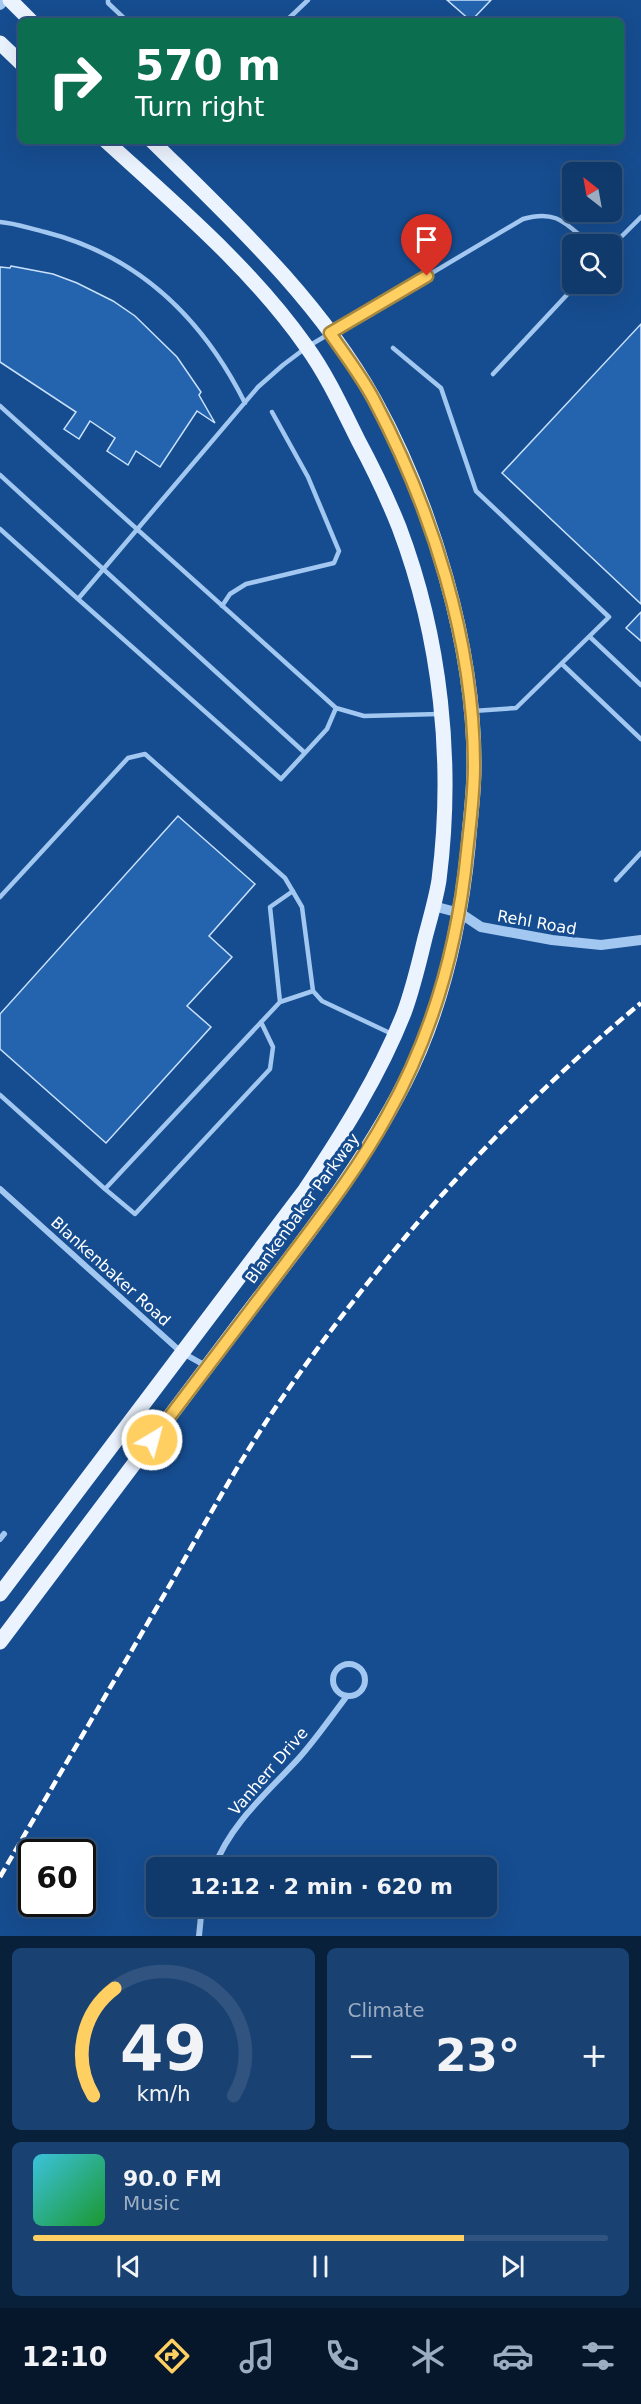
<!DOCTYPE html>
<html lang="en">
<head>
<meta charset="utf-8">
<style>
	body { margin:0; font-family:"DejaVu Sans",sans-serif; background:#194172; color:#f1f3f6; height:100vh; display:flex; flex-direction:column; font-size:22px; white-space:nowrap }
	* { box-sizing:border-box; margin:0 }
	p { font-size:20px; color:#9cadc2 }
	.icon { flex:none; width:33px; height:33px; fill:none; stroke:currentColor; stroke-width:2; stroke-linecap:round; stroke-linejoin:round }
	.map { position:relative; height:1936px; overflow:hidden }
	.panel { display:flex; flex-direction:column; gap:12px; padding:12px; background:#09203b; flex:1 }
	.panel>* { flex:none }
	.guide { position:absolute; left:18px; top:18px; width:606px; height:126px; border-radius:9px; box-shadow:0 6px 24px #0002,0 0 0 2px #30547f; background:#0b6e4f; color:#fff; overflow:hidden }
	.needle { width:39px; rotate:329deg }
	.buttons { position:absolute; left:562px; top:162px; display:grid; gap:12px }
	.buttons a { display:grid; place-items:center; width:60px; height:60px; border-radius:9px; background:#103a6c; box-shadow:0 6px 24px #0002,0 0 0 2px #30547f; font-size:30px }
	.speed { position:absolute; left:18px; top:1839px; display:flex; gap:12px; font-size:30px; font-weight:700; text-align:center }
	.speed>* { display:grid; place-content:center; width:78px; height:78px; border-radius:50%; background:#103a6c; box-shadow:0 6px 24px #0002,0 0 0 2px #30547f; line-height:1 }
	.speed .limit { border:3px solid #111; border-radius:9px; background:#fff; color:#111 }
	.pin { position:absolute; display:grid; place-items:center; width:51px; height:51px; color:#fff; margin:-62px -26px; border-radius:50% 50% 50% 0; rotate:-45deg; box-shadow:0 0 6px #0007 }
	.pin .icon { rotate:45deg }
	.me { position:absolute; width:66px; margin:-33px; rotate:37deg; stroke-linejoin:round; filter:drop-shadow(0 0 4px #0008) }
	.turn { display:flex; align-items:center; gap:21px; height:126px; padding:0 18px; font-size:27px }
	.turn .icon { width:78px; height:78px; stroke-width:2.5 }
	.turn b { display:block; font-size:42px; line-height:51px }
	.big { font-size:45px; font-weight:600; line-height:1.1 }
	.panel .card { flex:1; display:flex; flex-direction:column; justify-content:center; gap:9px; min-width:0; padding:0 21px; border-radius:9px; background:#194172 }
	.panel .dial { align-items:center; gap:0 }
	.dial svg { height:156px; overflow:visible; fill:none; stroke:#30547f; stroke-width:7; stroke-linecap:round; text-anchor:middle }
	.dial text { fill:#f1f3f6; stroke:none }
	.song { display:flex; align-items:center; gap:18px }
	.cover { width:72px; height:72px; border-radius:9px; background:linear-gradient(135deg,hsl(190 70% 55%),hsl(130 70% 35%)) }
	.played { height:6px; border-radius:3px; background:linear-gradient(90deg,#ffcf61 75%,#30547f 75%) }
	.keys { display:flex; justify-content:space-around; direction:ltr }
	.heat { display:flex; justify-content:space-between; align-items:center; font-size:33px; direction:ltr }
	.panel .tiles { flex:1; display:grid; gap:12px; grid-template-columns:1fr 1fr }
	.card:last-child { grid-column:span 2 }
	.trip { position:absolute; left:146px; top:1857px; width:351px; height:60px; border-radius:9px; background:#103a6c; box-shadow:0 6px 24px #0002,0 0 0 2px #30547f; font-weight:600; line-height:60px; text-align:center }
	.tab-bar { display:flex; height:96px; justify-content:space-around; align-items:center; background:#06172b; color:#9cadc2 }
	.tab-bar .icon { width:42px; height:42px }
	.tab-bar .current { color:#ffcf61 }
	.tab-bar b { font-size:27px; color:#f1f3f6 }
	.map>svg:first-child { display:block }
	.building { fill:#2464ae; stroke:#c9e1fc; stroke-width:1.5 }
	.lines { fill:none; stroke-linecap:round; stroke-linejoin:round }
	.service { stroke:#a2c7f0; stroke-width:4.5 }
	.minor { stroke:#a2c7f0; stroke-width:6 }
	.tertiary { stroke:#a2c7f0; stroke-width:10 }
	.primary { stroke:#ebf3ff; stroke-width:15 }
	.rail { stroke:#fff; stroke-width:4.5; stroke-dasharray:10 4.5; stroke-linecap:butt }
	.route-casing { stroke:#a6873f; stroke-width:15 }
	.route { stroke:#ffcf61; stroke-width:10 }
	.labels { text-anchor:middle; stroke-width:6; stroke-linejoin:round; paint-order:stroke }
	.street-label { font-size:16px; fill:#fff; stroke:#164d90 }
</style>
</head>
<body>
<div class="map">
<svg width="641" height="1936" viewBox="0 0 641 1936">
	<rect width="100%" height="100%" fill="#164d90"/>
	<path class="building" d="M447 0H491L471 21Z
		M11 266 53 274 77 283 113 301 135 316 177 357 201 392 199 395 215 423 197 411 160 467 136 451 128 465 107 451 115 438 90 421 79 439 64 429 76 412 0 362V267L10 268Z
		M641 324V604L502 473Z
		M641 612V641L626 628Z
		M178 816 255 884 209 936 232 957 187 1006 211 1027 106 1143 0 1049V1014Z"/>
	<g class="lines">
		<path class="service" d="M108 0V3L127 21
			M286 21 308 0
			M0 222C15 223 31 229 45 232 139 256 202 317 245 403
			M612 246 641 217
			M393 348 441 388 476 491 609 617 516 708 473 711
			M493 374 577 284
			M0 406 336 708 364 716 439 714
			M0 475 305 753
			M0 529 78 599
			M222 606 230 594 246 584 334 563 339 551 308 477 272 412
			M590 637 641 685
			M562 664 641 739
			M336 708 327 729 281 779 78 599 258 387 283 365 307 347 523 219C557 209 566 224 590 244
			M616 880 641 853
			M0 897 128 758 145 754 285 878 302 907 313 991 322 1001 392 1034
			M280 1002 313 991
			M0 1095 105 1189 280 1002 270 907 293 891
			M105 1189 135 1214 270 1069 273 1047 261 1022"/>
		<path class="minor" d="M0 1189 181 1352 206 1366
			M0 1539 4 1534
			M333 1680a16 16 0 1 1 32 0a16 16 0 1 1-32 0Z
			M214 1868C230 1824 268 1792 299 1758 316 1739 331 1717 347 1696
			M199 1936 202 1906"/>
		<path class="tertiary" d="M0 5 5 0
			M433 906 460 913 481 927 552 940 601 945 641 940"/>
		<path class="primary" d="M10 0 31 21
			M0 43 21 63
			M0 1594 305 1190C343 1133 379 1076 404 1013 413 989 419 963 425 938 430 919 436 899 439 880 454 762 441 638 399 527 387 497 373 468 358 440 342 408 327 375 306 346 251 268 176 205 106 141
			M0 1642C79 1537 158 1432 237 1327 297 1248 360 1171 405 1082 442 1009 460 928 468 847 470 820 474 794 474 768 475 648 432 504 374 399 318 299 233 221 152 141"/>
		<path class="rail" d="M0 1877C57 1779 114 1681 171 1583 208 1518 244 1452 287 1391 388 1247 505 1115 641 1003"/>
	</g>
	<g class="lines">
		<defs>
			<path id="route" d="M152 1440C196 1381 241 1322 286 1263 322 1215 358 1169 387 1116 433 1034 458 945 467 852 470 824 474 795 474 766 474 641 432 510 374 400 362 377 345 355 330 333L427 276"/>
		</defs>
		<use href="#route" class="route-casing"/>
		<use href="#route" class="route"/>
	</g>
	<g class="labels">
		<g class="street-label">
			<text transform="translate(537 922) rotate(10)" y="6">Rehl Road</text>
			<text transform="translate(302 1208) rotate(-54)" y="6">Blankenbaker Parkway</text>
			<text transform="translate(111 1271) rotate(42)" y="6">Blankenbaker Road</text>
			<text transform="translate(268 1771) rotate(-49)" y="6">Vanherr Drive</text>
		</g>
	</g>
</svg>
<div class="buttons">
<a><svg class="needle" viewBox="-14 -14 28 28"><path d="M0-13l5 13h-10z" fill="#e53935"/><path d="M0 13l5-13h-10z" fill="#9cadc2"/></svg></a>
<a><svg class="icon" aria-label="search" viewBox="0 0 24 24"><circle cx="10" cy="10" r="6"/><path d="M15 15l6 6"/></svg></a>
</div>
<div class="speed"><div class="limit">60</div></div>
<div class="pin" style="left:427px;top:276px;background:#d93025"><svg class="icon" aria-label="arrive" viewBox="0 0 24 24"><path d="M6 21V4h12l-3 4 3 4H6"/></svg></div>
<svg class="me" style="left:152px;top:1440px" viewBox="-20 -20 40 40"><circle r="17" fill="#ffcf61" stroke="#fff" stroke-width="3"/><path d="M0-11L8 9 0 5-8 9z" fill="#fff"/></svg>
<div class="trip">12:12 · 2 min · 620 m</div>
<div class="guide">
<div class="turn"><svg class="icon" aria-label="right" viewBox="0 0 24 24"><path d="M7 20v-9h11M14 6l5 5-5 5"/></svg><div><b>570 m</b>Turn right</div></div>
</div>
</div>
<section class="panel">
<div class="tiles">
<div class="card dial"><svg viewBox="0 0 100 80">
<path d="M14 69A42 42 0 1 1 86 69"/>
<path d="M14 69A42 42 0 0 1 25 14" stroke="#ffcf61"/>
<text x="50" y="56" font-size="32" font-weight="700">49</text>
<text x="50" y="72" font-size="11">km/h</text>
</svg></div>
<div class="card"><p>Climate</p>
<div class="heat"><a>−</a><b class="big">23°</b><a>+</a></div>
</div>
<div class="card">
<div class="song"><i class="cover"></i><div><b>90.0 FM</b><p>Music</p></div></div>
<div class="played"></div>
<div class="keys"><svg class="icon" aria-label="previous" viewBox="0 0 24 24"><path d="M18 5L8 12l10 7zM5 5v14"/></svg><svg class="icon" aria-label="pause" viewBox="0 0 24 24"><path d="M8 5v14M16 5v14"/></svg><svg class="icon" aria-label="next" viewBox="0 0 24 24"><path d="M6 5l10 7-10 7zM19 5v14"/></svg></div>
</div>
</div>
</section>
<nav class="tab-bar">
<b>12:10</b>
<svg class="icon current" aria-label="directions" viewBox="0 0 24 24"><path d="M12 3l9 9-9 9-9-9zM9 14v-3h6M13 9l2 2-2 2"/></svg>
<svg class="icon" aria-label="music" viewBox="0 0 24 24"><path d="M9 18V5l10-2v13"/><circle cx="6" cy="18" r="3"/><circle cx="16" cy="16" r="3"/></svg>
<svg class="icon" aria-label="phone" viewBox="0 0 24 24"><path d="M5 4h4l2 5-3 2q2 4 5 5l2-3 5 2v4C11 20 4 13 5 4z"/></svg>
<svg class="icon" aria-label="climate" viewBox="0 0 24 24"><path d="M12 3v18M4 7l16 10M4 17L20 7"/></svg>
<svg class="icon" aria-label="car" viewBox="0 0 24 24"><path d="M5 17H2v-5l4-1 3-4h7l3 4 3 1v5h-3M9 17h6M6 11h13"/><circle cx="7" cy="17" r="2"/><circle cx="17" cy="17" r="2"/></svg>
<svg class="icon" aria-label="filters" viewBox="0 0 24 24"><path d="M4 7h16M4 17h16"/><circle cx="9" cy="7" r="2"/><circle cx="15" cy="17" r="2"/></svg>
</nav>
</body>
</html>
